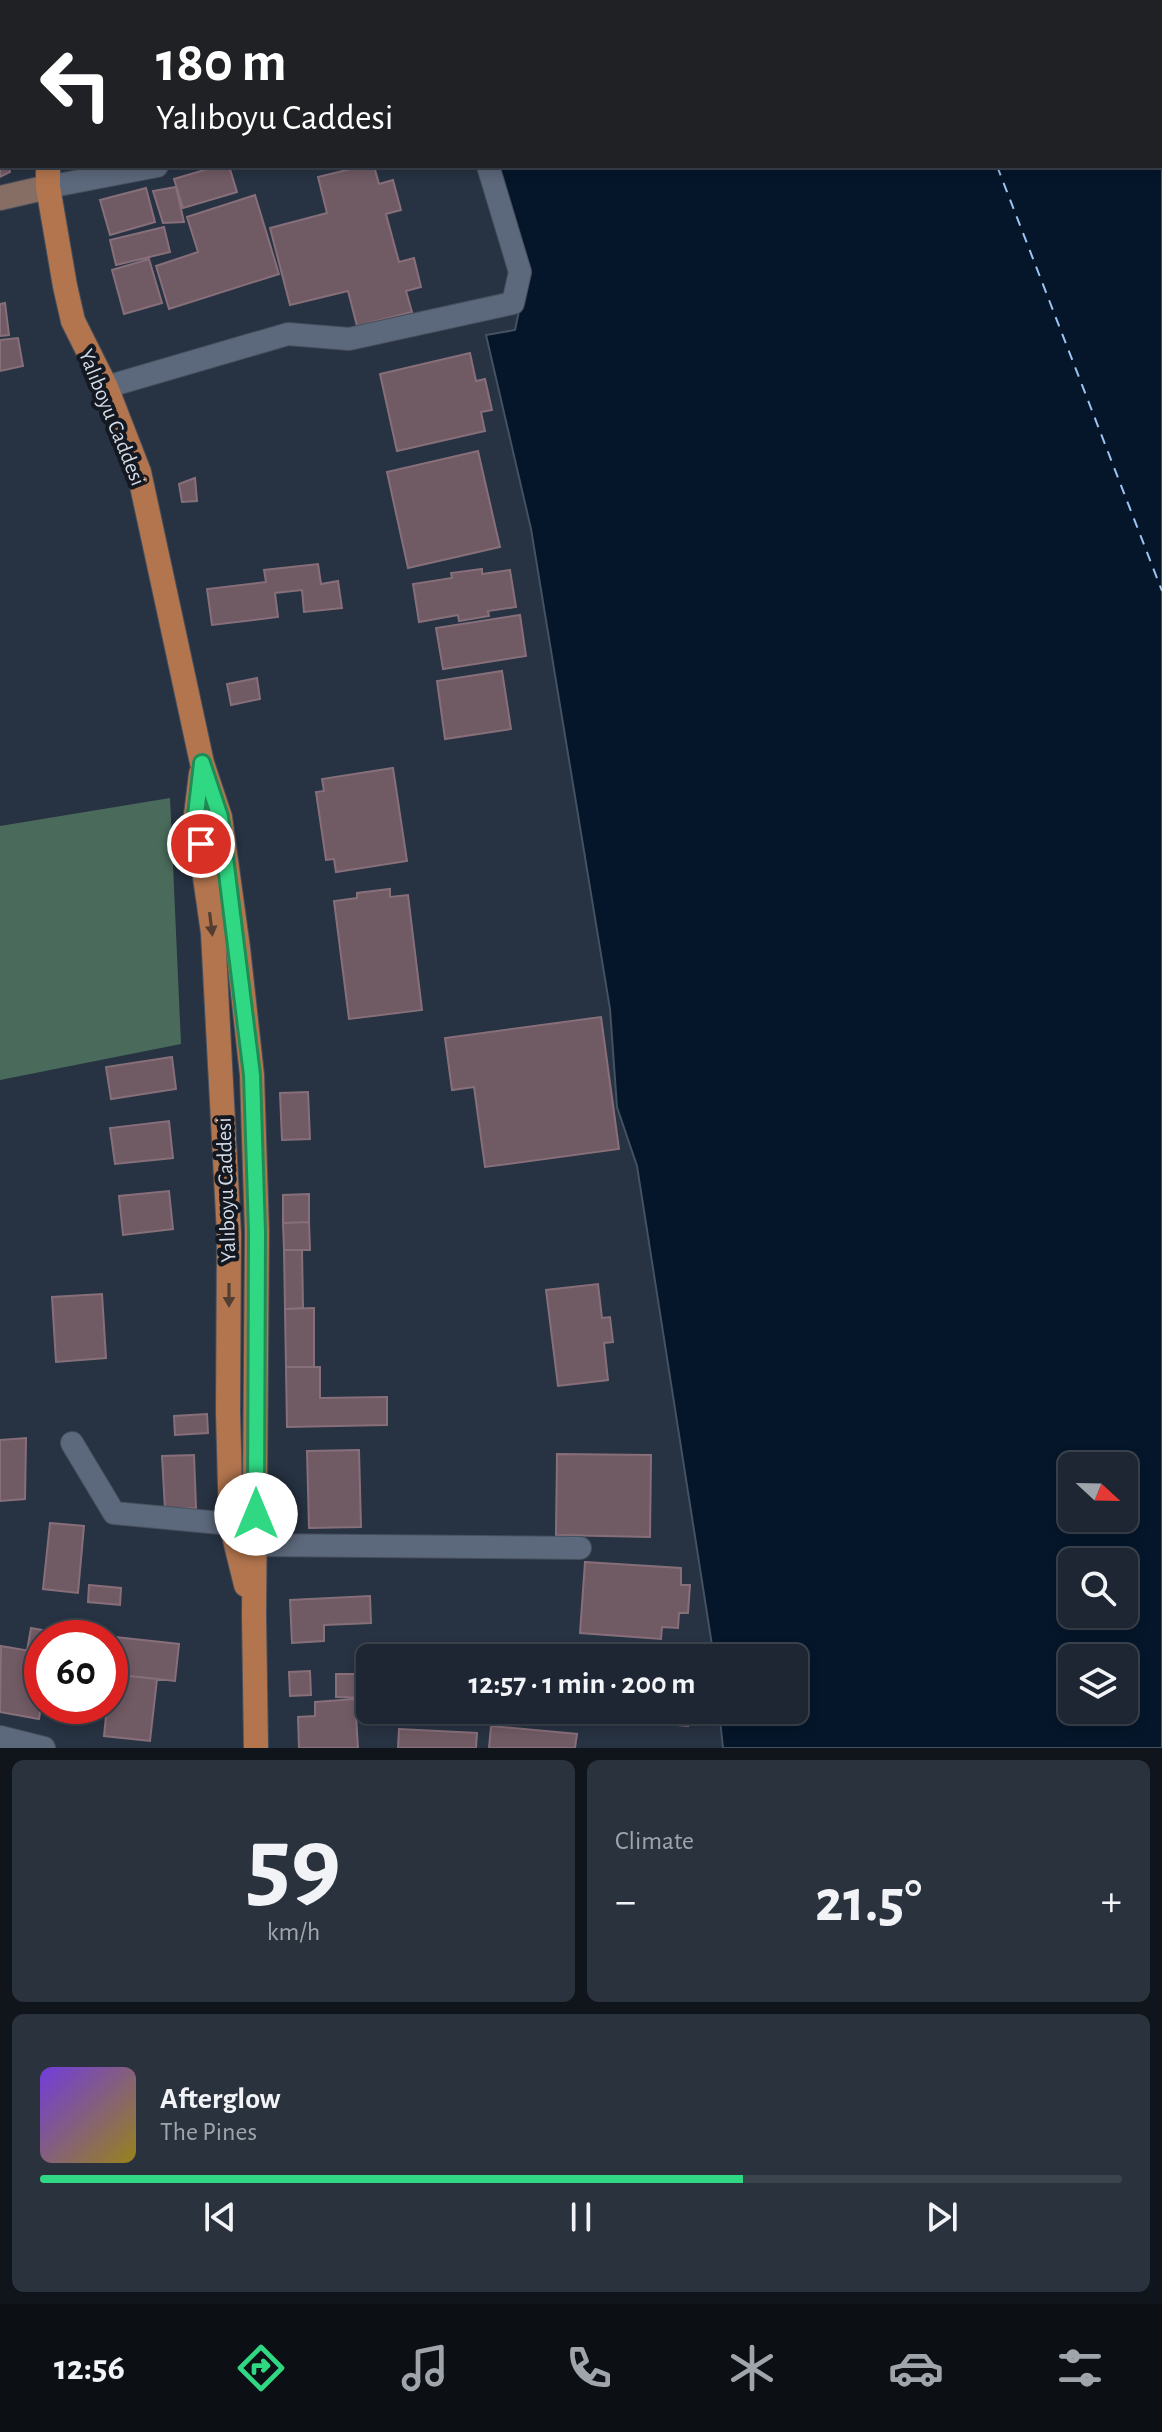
<!DOCTYPE html>
<html lang="en">
<head>
<meta charset="utf-8">
<style>
	body { margin:0; font-family:"Alegreya Sans",sans-serif; background:#2a323e; color:#f1f3f6; height:100vh; display:flex; flex-direction:column; font-size:30px; white-space:nowrap }
	* { box-sizing:border-box; margin:0 }
	p { font-size:26px; color:#a0a5ac }
	.icon { flex:none; width:44px; height:44px; fill:none; stroke:currentColor; stroke-width:2; stroke-linecap:round; stroke-linejoin:round }
	.map { position:relative; height:1748px; overflow:hidden }
	.sheet { display:flex; flex-direction:column; gap:12px; padding:12px; background:#10151c; flex:1 }
	.sheet>* { flex:none }
	.guide { position:absolute; left:0px; top:0px; width:1162px; height:168px; box-shadow:0 4px 12px #0003,0 0 0 2px #3b434d; background:#202124; color:#fff; overflow:hidden }
	.needle { width:52px; rotate:112deg }
	.fabs { position:absolute; left:1058px; top:1452px; display:grid; gap:16px }
	.fabs a { display:grid; place-items:center; width:80px; height:80px; border-radius:12px; background:#1d2632; box-shadow:0 4px 12px #0003,0 0 0 2px #3b434d; font-size:40px }
	.speed { position:absolute; left:24px; top:1620px; display:flex; gap:16px; font-size:40px; font-weight:700; text-align:center }
	.speed>* { display:grid; place-content:center; width:104px; height:104px; border-radius:50%; background:#1d2632; box-shadow:0 4px 12px #0003,0 0 0 2px #3b434d; line-height:1 }
	.speed .limit { border:12px solid #d22; background:#fff; color:#111 }
	.pin { position:absolute; display:grid; place-items:center; width:68px; height:68px; color:#fff; margin:-34px; border:4px solid #fff; border-radius:50%; box-shadow:0 2px 8px #0007 }
	.me { position:absolute; width:88px; margin:-44px; rotate:0deg; stroke-linejoin:round; filter:drop-shadow(0 0 6px #0008) }
	.turn { display:flex; align-items:center; gap:28px; height:168px; padding:0 24px; font-size:36px }
	.turn .icon { width:104px; height:104px; stroke-width:2.5 }
	.turn b { display:block; font-size:56px; line-height:68px }
	.big { font-size:60px; font-weight:700; line-height:1.1 }
	.sheet .card { flex:1; display:flex; flex-direction:column; justify-content:center; gap:12px; min-width:0; padding:0 28px; border-radius:12px; background:#2a323e }
	.sheet .dial { align-items:center; gap:0 }
	.dial b { font-size:104px; line-height:1 }
	.song { display:flex; align-items:center; gap:24px }
	.cover { width:96px; height:96px; border-radius:12px; background:linear-gradient(135deg,hsl(260 70% 55%),hsl(50 70% 35%)) }
	.played { height:8px; border-radius:4px; background:linear-gradient(90deg,#30d883 65%,#3b434d 65%) }
	.keys { display:flex; justify-content:space-around; direction:ltr }
	.heat { display:flex; justify-content:space-between; align-items:center; font-size:44px; direction:ltr }
	.sheet .tiles { flex:1; display:grid; gap:12px; grid-template-columns:1fr 1fr }
	.card:last-child { grid-column:span 2 }
	.trip { position:absolute; left:356px; top:1644px; width:452px; height:80px; border-radius:12px; background:#1d2632; box-shadow:0 4px 12px #0003,0 0 0 2px #3b434d; font-weight:700; line-height:80px; text-align:center }
	.tabs { display:flex; height:128px; justify-content:space-around; align-items:center; background:#0c0f14; color:#a0a5ac }
	.tabs .icon { width:56px; height:56px }
	.tabs .current { color:#30d883 }
	.tabs b { font-size:36px; color:#f1f3f6 }
	.map>svg:first-child { display:block }
	.forest { fill:#4a6b5b }
	.water { fill:#05162a; stroke:#435162; stroke-width:2; fill-rule:evenodd }
	.lines { fill:none; stroke-linecap:round; stroke-linejoin:round }
	.ferry { stroke:#9dc3f1; stroke-width:2; stroke-dasharray:10 8; stroke-linecap:butt }
	.building { fill:#705a64; stroke:#876f7a; stroke-width:2 }
	.street-casing { stroke:#464f5d; stroke-width:24 }
	.secondary-casing { stroke:#464f5d; stroke-width:26 }
	.primary-casing { stroke:#464f5d; stroke-width:26 }
	.street { stroke:#5c687b; stroke-width:22 }
	.secondary { stroke:#876e64; stroke-width:24 }
	.primary { stroke:#b2754e; stroke-width:24 }
	.oneway { fill:#533e33 }
	.route-casing { stroke:#1f8c55; stroke-width:20 }
	.route { stroke:#30d883; stroke-width:14 }
	.labels { text-anchor:middle; stroke-width:8; stroke-linejoin:round; paint-order:stroke }
	.street-label { font-size:22px; fill:#d4dbe6; stroke:#141921 }
</style>
</head>
<body>
<div class="map">
<svg width="1162" height="1748" viewBox="0 0 1162 1748">
	<rect width="100%" height="100%" fill="#273242"/>
	<path class="forest" d="M170 798 181 1044 0 1080V826Z"/>
	<path class="water" d="M432 0H1162V1748H723L719 1710H794V1658H714L637 1166 617 1107 610 1009 531 529 486 335 515 330 527 274 497 166H1160V2ZM1072 1466H1124V1518H1072ZM1072 1562H1124V1614H1072ZM1072 1658H1124V1710H1072Z"/>
	<g class="lines">
		<path class="ferry" d="M892 0 894 2
			M997 166 1162 591"/>
	</g>
	<path class="building" d="M220 0H318V2H220Z
		M0 116 2 166H9L10 172 0 177Z
		M218 166H229L237 192 183 208 174 179Z
		M363 166H374L379 184 393 180 401 210 386 214 399 262 414 258 421 287 406 291 412 312 357 326 348 291 290 305 270 228 327 213 318 177Z
		M176 187 184 222 163 223 153 191Z
		M146 188 155 222 110 235 100 200Z
		M255 195 279 274 169 309 156 266 198 252 187 217Z
		M164 227 170 252 116 265 110 240Z
		M149 259 162 303 124 314 112 270Z
		M5 303 9 335 0 336V304Z
		M18 338 23 366 0 371V340Z
		M470 353 476 381 485 379 492 410 481 412 485 431 397 451 380 374Z
		M478 451 500 547 408 568 387 472Z
		M195 478 197 501 182 502 179 484Z
		M318 564 321 584 338 581 342 608 304 612 302 590 275 593 278 617 212 625 207 589 266 582 264 570Z
		M482 569V574L510 570 516 607 488 611 489 616 459 621 458 615 419 622 413 584 452 578 451 573Z
		M520 615 526 656 443 669 436 628Z
		M502 671 511 729 445 739 437 681Z
		M257 678 260 699 231 705 227 684Z
		M393 768 407 861 336 872 334 859 326 860 316 792 324 791 322 779Z
		M390 889V897L408 895 422 1010 349 1019 334 901 357 898V893Z
		M601 1017 619 1149 485 1167 474 1087 452 1090 445 1038Z
		M172 1057 176 1089 111 1099 106 1067Z
		M308 1092 310 1139 282 1140 280 1093Z
		M169 1121 173 1158 115 1164 110 1128Z
		M169 1191 173 1229 123 1235 119 1196Z
		M309 1194V1222L283 1223V1195Z
		M309 1222 310 1250H284L283 1223Z
		M284 1250H302L303 1308 285 1309Z
		M598 1284 602 1318 610 1317 613 1342 604 1343 608 1380 558 1386 546 1290Z
		M102 1294 106 1358 56 1362 52 1297Z
		M314 1308V1367H286L285 1309Z
		M286 1367H320V1398L387 1397V1425L287 1427Z
		M207 1414 208 1433 175 1435 174 1416Z
		M26 1438 25 1499 0 1501V1440Z
		M359 1450 361 1527 309 1528 307 1451Z
		M557 1454 651 1455 650 1537 556 1535Z
		M194 1455 196 1508 165 1509 162 1456Z
		M50 1523 84 1526 78 1593 43 1589Z
		M585 1562 681 1568V1585H690L688 1613H679L678 1628 662 1627 661 1639 580 1633Z
		M89 1585 121 1588 120 1605 88 1602Z
		M370 1596 371 1623 324 1625V1641L292 1643 290 1600Z
		M31 1628 54 1632 53 1638H42V1653L27 1651Z
		M115 1637 179 1644 175 1681 111 1674Z
		M618 1645 651 1648 649 1658H617Z
		M1 1646 42 1653V1701L39 1719 0 1712Z
		M310 1671 311 1695 290 1696 289 1672Z
		M111 1674 157 1679 150 1741 104 1736 107 1706H110Z
		M336 1674H367V1698L336 1697Z
		M355 1699 358 1748H299L298 1717 315 1716V1702Z
		M607 1710H689L688 1726 606 1719Z
		M491 1726 577 1734 575 1748H489Z
		M399 1729 477 1733 476 1748H398Z"/>
	<g class="lines">
		<defs>
			<path id="street" d="M327 0V2
				M48 187 157 166
				M106 387 288 334 349 339 513 303 520 272 488 166
				M72 1443 114 1513 231 1524
				M256 1545 580 1548
				M0 1737 44 1748"/>
			<path id="secondary" d="M0 198 48 187"/>
			<path id="primary" d="M0 0 2 18
				M27 0V2
				M48 166V187L65 286 73 321 106 387 139 472 202 763 220 817 238 948 252 1075 257 1232 254 1616 256 1748
				M201 774 196 815 213 933 229 1234 228 1412 231 1524 246 1585"/>
		</defs>
		<use href="#street" class="street-casing"/>
		<use href="#secondary" class="secondary-casing"/>
		<use href="#primary" class="primary-casing"/>
		<use href="#street" class="street"/>
		<use href="#secondary" class="secondary"/>
		<use href="#primary" class="primary"/>
	</g>
	<defs><path id="oneway-solid" d="M-6-.8H1V-3.2L6.5 0L1 3.2V.8H-6Z" transform="scale(2)"/></defs>
	<g class="oneway">
		<use href="#oneway-solid" transform="translate(211 924) rotate(83)"/>
		<use href="#oneway-solid" transform="translate(229 1295) rotate(90)"/>
	</g>
	<g class="lines">
		<defs>
			<path id="route" d="M201 844 196 815 202 763 220 817 252 1075 257 1232 256 1514"/>
		</defs>
		<use href="#route" class="route-casing"/>
		<use href="#route" class="route"/>
	</g>
	<g class="labels">
		<g class="street-label">
			<text transform="translate(113 417) rotate(68)" y="8">Yalıboyu Caddesi</text>
			<text transform="translate(225 1190) rotate(-92)" y="8">Yalıboyu Caddesi</text>
		</g>
	</g>
</svg>
<div class="fabs">
<a><svg class="needle" viewBox="-14 -14 28 28"><path d="M0-13l5 13h-10z" fill="#e53935"/><path d="M0 13l5-13h-10z" fill="#a0a5ac"/></svg></a>
<a><svg class="icon" aria-label="search" viewBox="0 0 24 24"><circle cx="10" cy="10" r="6"/><path d="M15 15l6 6"/></svg></a>
<a><svg class="icon" aria-label="layers" viewBox="0 0 24 24"><path d="M12 4l9 5-9 5-9-5zM3 14l9 5 9-5"/></svg></a>
</div>
<div class="speed"><div class="limit">60</div></div>
<div class="pin" style="left:201px;top:844px;background:#d93025"><svg class="icon" aria-label="arrive" viewBox="0 0 24 24"><path d="M6 21V4h12l-3 4 3 4H6"/></svg></div>
<svg class="me" style="left:256px;top:1514px" viewBox="-20 -20 40 40"><circle r="19" fill="#fff"/><path d="M0-13L10 11 0 6-10 11z" fill="#30d883"/></svg>
<div class="trip">12:57 · 1 min · 200 m</div>
<div class="guide">
<div class="turn"><svg class="icon" aria-label="left" viewBox="0 0 24 24"><path d="M17 20v-9H6M10 6l-5 5 5 5"/></svg><div><b>180 m</b>Yalıboyu Caddesi</div></div>
</div>
</div>
<section class="sheet">
<div class="tiles">
<div class="card dial"><b>59</b><p>km/h</p></div>
<div class="card"><p>Climate</p>
<div class="heat"><a>−</a><b class="big">21.5°</b><a>+</a></div>
</div>
<div class="card">
<div class="song"><i class="cover"></i><div><b>Afterglow</b><p>The Pines</p></div></div>
<div class="played"></div>
<div class="keys"><svg class="icon" aria-label="previous" viewBox="0 0 24 24"><path d="M18 5L8 12l10 7zM5 5v14"/></svg><svg class="icon" aria-label="pause" viewBox="0 0 24 24"><path d="M8 5v14M16 5v14"/></svg><svg class="icon" aria-label="next" viewBox="0 0 24 24"><path d="M6 5l10 7-10 7zM19 5v14"/></svg></div>
</div>
</div>
</section>
<nav class="tabs">
<b>12:56</b>
<svg class="icon current" aria-label="directions" viewBox="0 0 24 24"><path d="M12 3l9 9-9 9-9-9zM9 14v-3h6M13 9l2 2-2 2"/></svg>
<svg class="icon" aria-label="music" viewBox="0 0 24 24"><path d="M9 18V5l10-2v13"/><circle cx="6" cy="18" r="3"/><circle cx="16" cy="16" r="3"/></svg>
<svg class="icon" aria-label="phone" viewBox="0 0 24 24"><path d="M5 4h4l2 5-3 2q2 4 5 5l2-3 5 2v4C11 20 4 13 5 4z"/></svg>
<svg class="icon" aria-label="climate" viewBox="0 0 24 24"><path d="M12 3v18M4 7l16 10M4 17L20 7"/></svg>
<svg class="icon" aria-label="car" viewBox="0 0 24 24"><path d="M5 17H2v-5l4-1 3-4h7l3 4 3 1v5h-3M9 17h6M6 11h13"/><circle cx="7" cy="17" r="2"/><circle cx="17" cy="17" r="2"/></svg>
<svg class="icon" aria-label="filters" viewBox="0 0 24 24"><path d="M4 7h16M4 17h16"/><circle cx="9" cy="7" r="2"/><circle cx="15" cy="17" r="2"/></svg>
</nav>
</body>
</html>
